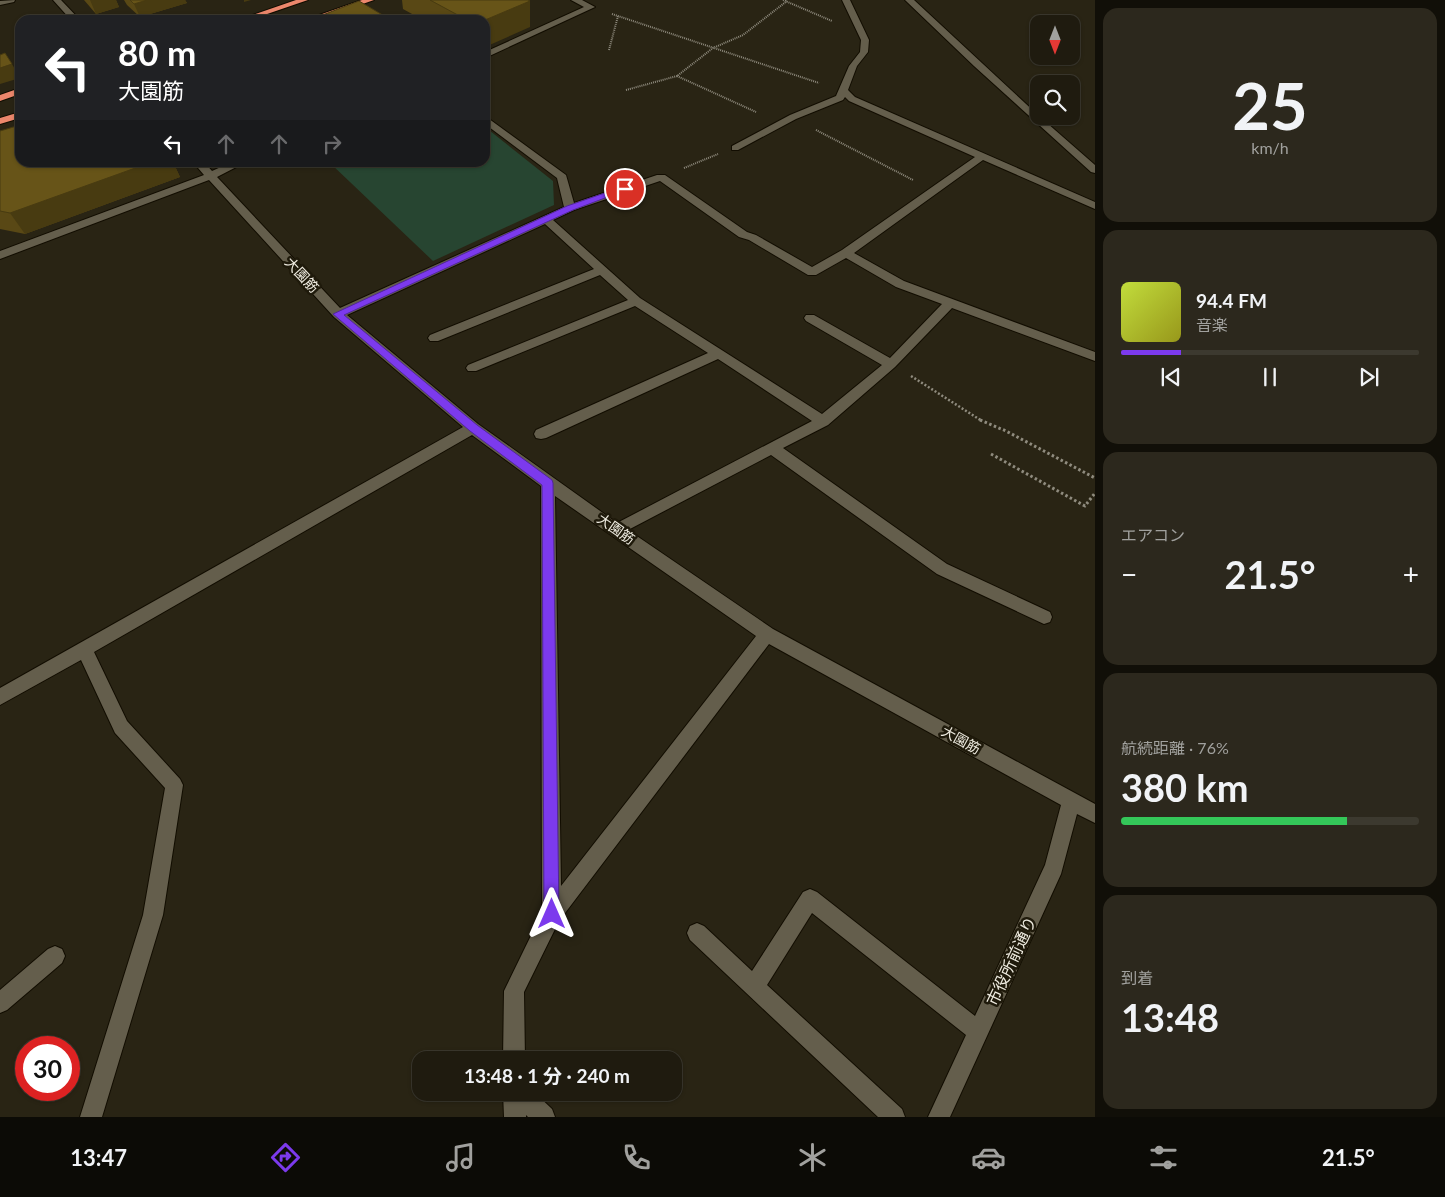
<!DOCTYPE html>
<html lang="ja">
<head>
<meta charset="utf-8">
<style>
	body { margin:0; font-family:Lato,"Noto Sans JP",sans-serif; background:#2c281d; color:#f1f3f6; height:100vh; display:flex; flex-direction:column; font-size:19px; white-space:nowrap }
	* { box-sizing:border-box; margin:0 }
	p { font-size:16px; color:#a1a19e }
	.icon { flex:none; width:28px; height:28px; fill:none; stroke:currentColor; stroke-width:2; stroke-linecap:round; stroke-linejoin:round }
	.map { position:relative; flex:1; overflow:hidden }
	.panel { display:flex; flex-direction:column; gap:8px; padding:8px; background:#110f08; width:350px }
	.panel>* { flex:none }
	.guide { position:absolute; left:15px; top:15px; width:475px; height:152px; border-radius:15px; box-shadow:0 1px 4px #0004,0 0 0 1px #3c392f; background:#202124; color:#fff; overflow:hidden }
	.needle { width:32px; rotate:180deg }
	.tools { position:absolute; left:1030px; top:15px; display:grid; gap:10px }
	.tools a { display:grid; place-items:center; width:50px; height:50px; border-radius:10px; background:#1f1b0f; box-shadow:0 1px 4px #0004,0 0 0 1px #3c392f; font-size:25px }
	.speed { position:absolute; left:15px; top:1036px; display:flex; gap:10px; font-size:25px; font-weight:700; text-align:center }
	.speed>* { display:grid; place-content:center; width:65px; height:65px; border-radius:50%; background:#1f1b0f; box-shadow:0 1px 4px #0004,0 0 0 1px #3c392f; line-height:1 }
	.speed .limit { border:8px solid #d22; background:#fff; color:#111 }
	.pin { position:absolute; display:grid; place-items:center; width:42px; height:42px; color:#fff; margin:-21px; border:2px solid #fff; border-radius:50%; box-shadow:0 1px 5px #0007 }
	.me { position:absolute; width:55px; margin:-28px; rotate:0deg; stroke-linejoin:round; filter:drop-shadow(0 0 4px #0008) }
	.turn { display:flex; align-items:center; gap:18px; height:105px; padding:0 20px; font-size:22px }
	.turn .icon { width:65px; height:65px; stroke-width:2.5 }
	.turn b { display:block; font-size:35px; line-height:42px }
	.lanes { display:flex; align-items:center; height:48px; padding:0 20px; background:#0003; justify-content:center; gap:25px; direction:ltr }
	.lanes .off { opacity:.35 }
	.big { font-size:38px; font-weight:700; line-height:1.1 }
	.panel .tile { flex:1; display:flex; flex-direction:column; justify-content:center; gap:8px; min-width:0; padding:0 18px; border-radius:15px; background:#2c281d }
	.panel .dial { align-items:center; gap:0 }
	.dial b { font-size:65px; line-height:1 }
	.song { display:flex; align-items:center; gap:15px }
	.cover { width:60px; height:60px; border-radius:8px; background:linear-gradient(135deg,hsl(70 70% 55%),hsl(60 70% 35%)) }
	.played { height:5px; border-radius:2px; background:linear-gradient(90deg,#7c3aed 20%,#3c392f 20%) }
	.keys { display:flex; justify-content:space-around; direction:ltr }
	.heat { display:flex; justify-content:space-between; align-items:center; font-size:28px; direction:ltr }
	.charge { height:8px; border-radius:4px; background:linear-gradient(90deg,#34c759 76%,#3c392f 0) }
	.trip { position:absolute; left:412px; top:1051px; width:270px; height:50px; border-radius:15px; background:#1f1b0f; box-shadow:0 1px 4px #0004,0 0 0 1px #3c392f; font-weight:700; line-height:50px; text-align:center }
	.tabs { display:flex; height:80px; justify-content:space-around; align-items:center; background:#0c0b06; color:#a1a19e }
	.tabs .icon { width:35px; height:35px }
	.tabs .active { color:#7c3aed }
	.tabs b { font-size:22px; color:#f1f3f6 }
	main { display:flex; flex:1; min-height:0 }
	.map>svg:first-child { display:block }
	.green { fill:#274531 }
	.lines { fill:none; stroke-linecap:round; stroke-linejoin:round }
	.minor-casing { stroke:#120d01; stroke-width:2 }
	.highway-casing { stroke:#120d01; stroke-width:2 }
	.path-far2 { stroke:#8f8b7e; stroke-width:2; stroke-dasharray:1 1; stroke-linecap:butt }
	.path-far1 { stroke:#8f8b7e; stroke-width:2.5; stroke-dasharray:2 2; stroke-linecap:butt }
	.path { stroke:#8f8b7e; stroke-width:3; stroke-dasharray:2.5 2.5; stroke-linecap:butt }
	.minor { fill:#645e4c; fill-rule:evenodd }
	.highway { fill:#ec876c; fill-rule:evenodd }
	.wall { fill:#594815 }
	.shaded-wall { fill:#483b11 }
	.building { fill:#675418; stroke:#483b11 }
	.route { fill:#7c3aed; stroke:#51269a }
	.labels { text-anchor:middle; stroke-width:5; stroke-linejoin:round; paint-order:stroke }
	.street-label { font-size:14px; fill:#efece1; stroke:#1f1a0b }
	.near-street-label { font-size:16px; fill:#efece1; stroke:#1f1a0b }
</style>
</head>
<body>
<main>
<div class="map">
<svg width="1095" height="1117" viewBox="0 0 1095 1117">
	<rect width="100%" height="100%" fill="#292414"/>
	<path class="green" d="M485 127 553 181 554 205 433 261 330 163 485 162Z"/>
	<g class="lines">
		<defs>
			<path id="minor" d="M15 0 14 2 0 5V1Z
				M53 0H61L80 20H71Z
				M571 0H582L595 7 485 58V52L584 7Z
				M842 0H850L869 40 868 52 857 66 848 90 855 97 1095 202V209L983 160 854 253 904 281 1095 352V361L952 308 895 367 828 425 783 448 947 564 1050 612 1052 617 1050 622 1044 624 937 574 771 455 628 530 773 629 1095 804V823L1077 814 1061 874 950 1117H928L966 1035 812 913 767 985 902 1109 905 1117H878L690 940 687 933 690 926 697 923 704 926 752 971 803 892 810 889 817 892 975 1016 1045 865 1061 805 769 644 559 921 524 992 525 1060H503L504 991 542 913 541 486 472 435 94 652 127 721 180 779 183 785 163 915 102 1117H80L143 915 165 788 115 733 81 660 0 705V688L463 427 334 317 209 180 0 259V251L204 175 193 162H204L212 171 232 162H246L217 177 340 308 564 207 557 178 485 124V116L566 175 574 203 657 175H665L747 232 756 235 812 267 842 250 975 157 849 101 845 97 843 100 796 119 738 150H732V146L790 115 836 96 849 66 860 52 861 40ZM660 181 739 237 749 240 808 275H816L846 258 896 287 942 304 890 358 814 315H806L804 318 806 321 882 365 822 414 640 298 553 220 574 210ZM545 224 594 269 430 335 428 338 430 341H438L600 275 628 300 468 365 466 368 468 371H476L635 306 708 353 536 430 534 434 536 438 541 439 546 438 718 359 812 421 617 523 478 424 347 315ZM555 496 756 636 561 886Z
				M905 0H914L1039 116 1095 165V173L1091 172 974 66Z
				M55 946 62 949 65 956 62 963 7 1010 0 1013V990L48 949Z
				M503 1092H534L552 1109 555 1117H528L526 1115V1117H504Z"/>
			<path id="highway" d="M296 0H308L250 20H238Z
				M362 0H374L317 20H305Z
				M20 88V94L0 101V95Z
				M20 112V118L0 124V118Z"/>
		</defs>
		<use href="#minor" class="minor-casing"/>
		<use href="#highway" class="highway-casing"/>
		<path class="path-far2" d="M783 0 832 21
			M612 14 819 83
			M609 50 618 16
			M677 76 756 112
			M626 90 677 76 713 48 743 35 787 1
			M816 130 913 180
			M684 168 718 154"/>
		<path class="path-far1" d="M911 376 982 421"/>
		<path class="path" d="M980 420 1006 431 1095 478
			M991 454 1085 506 1095 493"/>
		<use href="#minor" class="minor"/>
		<use href="#highway" class="highway"/>
	</g>
	<path class="wall" d="M84 0H116L119 7 96 14Z
		M124 0H185L187 3 140 17 127 5Z
		M402 0H528L530 27 485 20H423L403 9Z
		M0 131 20 162H173L180 177 25 234 0 229Z"/>
	<path class="shaded-wall" d="M90 0H116L119 7 96 14Z
		M147 0H185L187 3 140 17 134 4Z
		M244 0H251L244 2Z
		M530 1V27L485 47V20Z
		M12 64 20 78 0 84V68Z
		M152 162H173L180 177 25 234 10 213Z"/>
	<path class="building" d="M130 0H147L134 4Z
		M430 0H528L530 1 485 20H467Z
		M359 1 391 20H326L320 16Z
		M5 53 12 64 0 68V55Z
		M20 125V162H152L10 213 0 211V131Z"/>
	<path class="route" d="M622 187 629 189 573 210 344 315 477 425 552 480 553 483 559 914 557 919 552 921 546 919 544 914 542 485 470 431 333 314 567 206Z"/>
	<g class="labels">
		<g class="street-label">
			<text transform="translate(302 275) rotate(47)" y="5">大園筋</text>
			<text transform="translate(616 529) rotate(35)" y="5">大園筋</text>
			<text transform="translate(961 740) rotate(29)" y="5">大園筋</text>
		</g>
		<g class="near-street-label">
			<text transform="translate(1011 961) rotate(-65)" y="6">市役所前通り</text>
		</g>
	</g>
</svg>
<div class="tools">
<a><svg class="needle" viewBox="-14 -14 28 28"><path d="M0-13l5 13h-10z" fill="#e53935"/><path d="M0 13l5-13h-10z" fill="#a1a19e"/></svg></a>
<a><svg class="icon" aria-label="search" viewBox="0 0 24 24"><circle cx="10" cy="10" r="6"/><path d="M15 15l6 6"/></svg></a>
</div>
<div class="speed"><div class="limit">30</div></div>
<div class="pin" style="left:625px;top:189px;background:#d93025"><svg class="icon" aria-label="arrive" viewBox="0 0 24 24"><path d="M6 21V4h12l-3 4 3 4H6"/></svg></div>
<svg class="me" style="left:552px;top:914px" viewBox="-20 -20 40 40"><path d="M0-17L14 15 0 8-14 15z" fill="#7c3aed" stroke="#fff" stroke-width="4"/></svg>
<div class="trip">13:48 · 1 分 · 240 m</div>
<div class="guide">
<div class="turn"><svg class="icon" aria-label="left" viewBox="0 0 24 24"><path d="M17 20v-9H6M10 6l-5 5 5 5"/></svg><div><b>80 m</b>大園筋</div></div>
<div class="lanes"><svg class="icon" aria-label="left" viewBox="0 0 24 24"><path d="M17 20v-9H6M10 6l-5 5 5 5"/></svg><svg class="icon off" aria-label="ahead" viewBox="0 0 24 24"><path d="M12 20V5M6 11l6-6 6 6"/></svg><svg class="icon off" aria-label="ahead" viewBox="0 0 24 24"><path d="M12 20V5M6 11l6-6 6 6"/></svg><svg class="icon off" aria-label="right" viewBox="0 0 24 24"><path d="M7 20v-9h11M14 6l5 5-5 5"/></svg></div>
</div>
</div>
<section class="panel">
<div class="tile dial"><b>25</b><p>km/h</p></div>
<div class="tile">
<div class="song"><i class="cover"></i><div><b>94.4 FM</b><p>音楽</p></div></div>
<div class="played"></div>
<div class="keys"><svg class="icon" aria-label="previous" viewBox="0 0 24 24"><path d="M18 5L8 12l10 7zM5 5v14"/></svg><svg class="icon" aria-label="pause" viewBox="0 0 24 24"><path d="M8 5v14M16 5v14"/></svg><svg class="icon" aria-label="next" viewBox="0 0 24 24"><path d="M6 5l10 7-10 7zM19 5v14"/></svg></div>
</div>
<div class="tile"><p>エアコン</p>
<div class="heat"><a>−</a><b class="big">21.5°</b><a>+</a></div>
</div>
<div class="tile"><p>航続距離 · 76%</p><b class="big">380 km</b><div class="charge"></div></div>
<div class="tile"><p>到着</p><b class="big">13:48</b></div>
</section>
</main>
<nav class="tabs">
<b>13:47</b>
<svg class="icon active" aria-label="directions" viewBox="0 0 24 24"><path d="M12 3l9 9-9 9-9-9zM9 14v-3h6M13 9l2 2-2 2"/></svg>
<svg class="icon" aria-label="music" viewBox="0 0 24 24"><path d="M9 18V5l10-2v13"/><circle cx="6" cy="18" r="3"/><circle cx="16" cy="16" r="3"/></svg>
<svg class="icon" aria-label="phone" viewBox="0 0 24 24"><path d="M5 4h4l2 5-3 2q2 4 5 5l2-3 5 2v4C11 20 4 13 5 4z"/></svg>
<svg class="icon" aria-label="climate" viewBox="0 0 24 24"><path d="M12 3v18M4 7l16 10M4 17L20 7"/></svg>
<svg class="icon" aria-label="car" viewBox="0 0 24 24"><path d="M5 17H2v-5l4-1 3-4h7l3 4 3 1v5h-3M9 17h6M6 11h13"/><circle cx="7" cy="17" r="2"/><circle cx="17" cy="17" r="2"/></svg>
<svg class="icon" aria-label="filters" viewBox="0 0 24 24"><path d="M4 7h16M4 17h16"/><circle cx="9" cy="7" r="2"/><circle cx="15" cy="17" r="2"/></svg>
<b>21.5°</b>
</nav>
</body>
</html>
